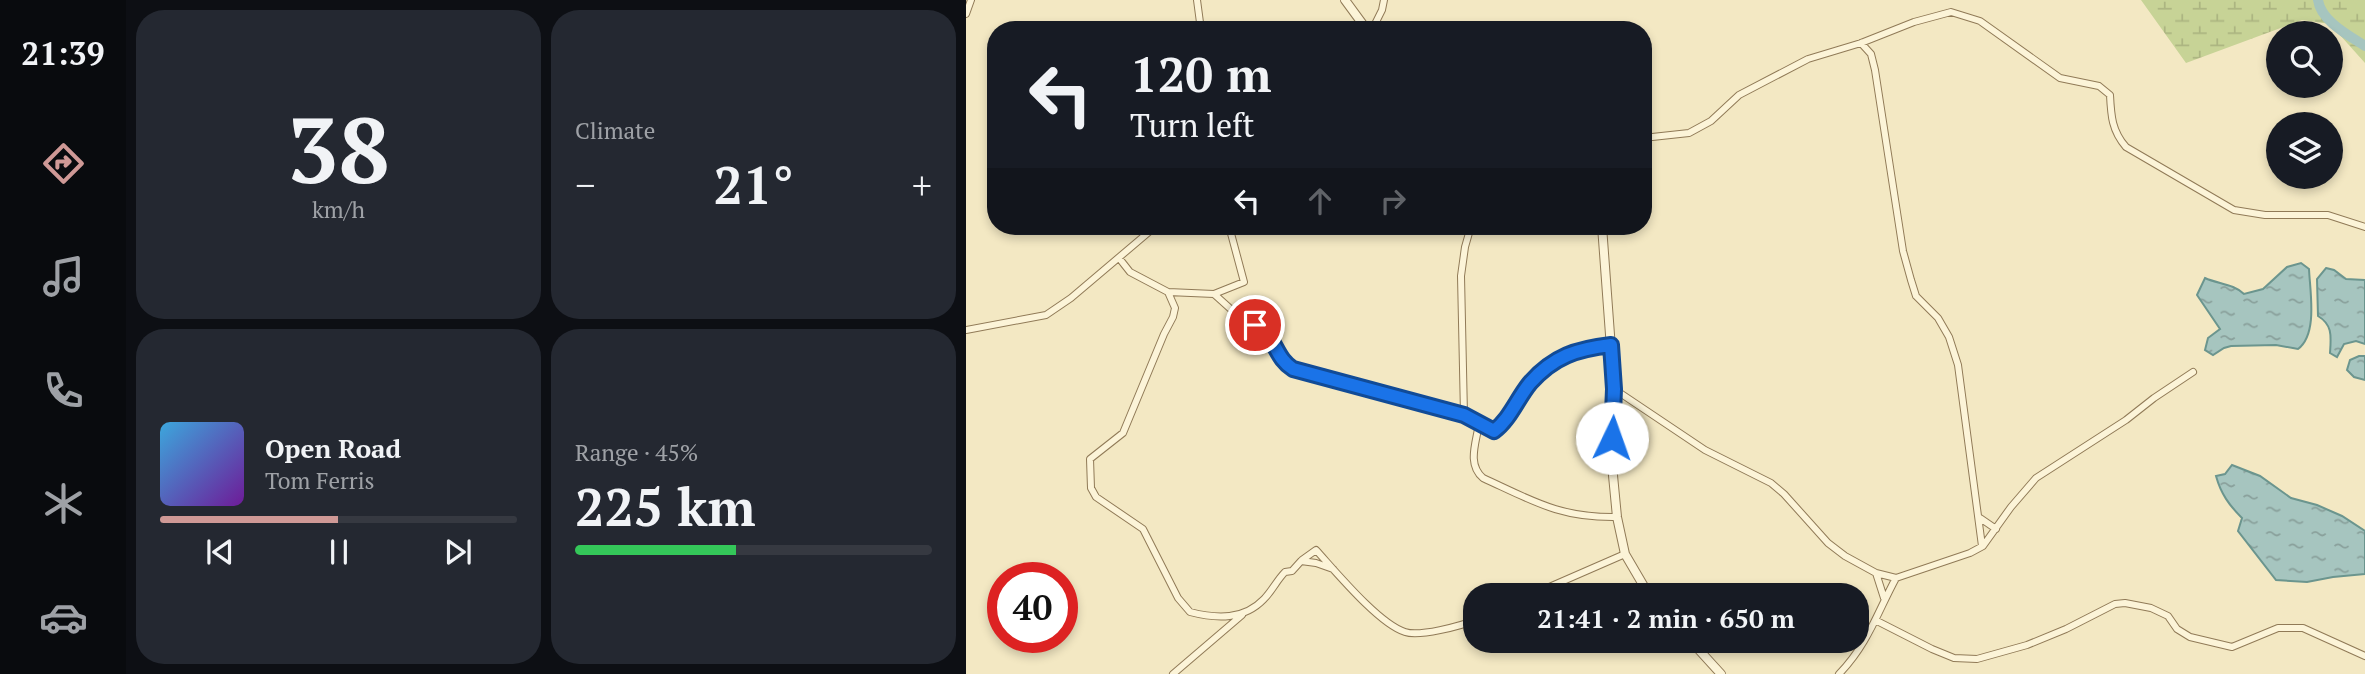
<!DOCTYPE html>
<html lang="en">
<head>
<meta charset="utf-8">
<style>
	body { margin:0; font-family:"PT Serif",serif; background:#242831; color:#f1f3f6; height:100vh; display:flex; flex-direction:column; font-size:26px; white-space:nowrap }
	* { box-sizing:border-box; margin:0 }
	p { font-size:23px; color:#9ea1a6 }
	.icon { flex:none; width:38px; height:38px; fill:none; stroke:currentColor; stroke-width:2; stroke-linecap:round; stroke-linejoin:round }
	.map { position:relative; flex:1; overflow:hidden }
	.panel { display:flex; flex-direction:column; gap:10px; padding:10px; background:#0d0f14; width:840px }
	.panel>* { flex:none }
	.banner { position:absolute; left:21px; top:21px; width:665px; height:214px; border-radius:28px; box-shadow:0 4px 10px #0003; background:#171b24; color:#f1f3f6; overflow:hidden }
	.buttons { position:absolute; left:1300px; top:21px; display:grid; gap:14px }
	.buttons a { display:grid; place-items:center; width:77px; height:77px; border-radius:50%; background:#171b24; box-shadow:0 4px 10px #0003; font-size:35px }
	.speed { position:absolute; left:21px; top:562px; display:flex; gap:14px; font-size:35px; font-weight:700; text-align:center }
	.speed>* { display:grid; place-content:center; width:91px; height:91px; border-radius:50%; background:#171b24; box-shadow:0 4px 10px #0003; line-height:1 }
	.speed .limit { border:10px solid #d22; background:#fff; color:#111 }
	.pin { position:absolute; display:grid; place-items:center; width:60px; height:60px; color:#fff; margin:-30px; border:4px solid #fff; border-radius:50%; box-shadow:0 2px 7px #0007 }
	.me { position:absolute; width:77px; margin:-38px; rotate:3deg; stroke-linejoin:round; filter:drop-shadow(0 0 5px #0008) }
	.turn { display:flex; align-items:center; gap:24px; height:147px; padding:0 28px; font-size:32px }
	.turn .icon { width:91px; height:91px; stroke-width:2.5 }
	.turn b { display:block; font-size:49px; line-height:60px }
	.lanes { display:flex; align-items:center; height:66px; padding:0 28px; background:#0003; justify-content:center; gap:35px; direction:ltr }
	.lanes .off { opacity:.35 }
	.big { font-size:52px; font-weight:700; line-height:1.1 }
	.panel .tile { flex:1; display:flex; flex-direction:column; justify-content:center; gap:10px; min-width:0; padding:0 24px; border-radius:28px; background:#242831 }
	.panel .dial { align-items:center; gap:0 }
	.dial b { font-size:91px; line-height:1 }
	.song { display:flex; align-items:center; gap:21px }
	.cover { width:84px; height:84px; border-radius:10px; background:linear-gradient(135deg,hsl(200 70% 55%),hsl(280 70% 35%)) }
	.played { height:7px; border-radius:4px; background:linear-gradient(90deg,#cf9996 50%,#363941 50%) }
	.keys { display:flex; justify-content:space-around; direction:ltr }
	.heat { display:flex; justify-content:space-between; align-items:center; font-size:38px; direction:ltr }
	.charge { height:10px; border-radius:5px; background:linear-gradient(90deg,#34c759 45%,#363941 0) }
	.panel .tiles { flex:1; display:grid; gap:10px; grid-template-columns:repeat(2,1fr) }
	.trip { position:absolute; left:497px; top:583px; width:406px; height:70px; border-radius:28px; background:#171b24; box-shadow:0 4px 10px #0003; font-weight:700; line-height:70px; text-align:center }
	main { display:flex; flex:1; min-height:0 }
	.tab-bar { display:flex; flex-direction:column; width:126px; justify-content:space-around; align-items:center; background:#090b0e; color:#9ea1a6 }
	.tab-bar .icon { width:49px; height:49px }
	.tab-bar .active { color:#cf9996 }
	.tab-bar b { font-size:32px; color:#f1f3f6 }
	.map>svg:first-child { display:block }
	.wetland { fill:url(#wetland-marsh) }
	.water { fill:url(#water-ripples); stroke:#6b958e; stroke-width:2 }
	.lines { fill:none; stroke-linecap:round; stroke-linejoin:round }
	.river { stroke:#a6c5bf; stroke-width:10 }
	.minor-casing { stroke:#907a57; stroke-width:8 }
	.tertiary-casing { stroke:#907a57; stroke-width:10 }
	.minor { stroke:#fcf4d8; stroke-width:6 }
	.tertiary { stroke:#fcf4d8; stroke-width:8 }
	.route-casing { stroke:#114b97; stroke-width:18 }
	.route { stroke:#1a73e8; stroke-width:12 }
</style>
</head>
<body>
<main>
<nav class="tab-bar">
<b>21:39</b>
<svg class="icon active" aria-label="directions" viewBox="0 0 24 24"><path d="M12 3l9 9-9 9-9-9zM9 14v-3h6M13 9l2 2-2 2"/></svg>
<svg class="icon" aria-label="music" viewBox="0 0 24 24"><path d="M9 18V5l10-2v13"/><circle cx="6" cy="18" r="3"/><circle cx="16" cy="16" r="3"/></svg>
<svg class="icon" aria-label="phone" viewBox="0 0 24 24"><path d="M5 4h4l2 5-3 2q2 4 5 5l2-3 5 2v4C11 20 4 13 5 4z"/></svg>
<svg class="icon" aria-label="climate" viewBox="0 0 24 24"><path d="M12 3v18M4 7l16 10M4 17L20 7"/></svg>
<svg class="icon" aria-label="car" viewBox="0 0 24 24"><path d="M5 17H2v-5l4-1 3-4h7l3 4 3 1v5h-3M9 17h6M6 11h13"/><circle cx="7" cy="17" r="2"/><circle cx="17" cy="17" r="2"/></svg>
</nav>
<section class="panel">
<div class="tiles">
<div class="tile dial"><b>38</b><p>km/h</p></div>
<div class="tile"><p>Climate</p>
<div class="heat"><a>−</a><b class="big">21°</b><a>+</a></div>
</div>
<div class="tile">
<div class="song"><i class="cover"></i><div><b>Open Road</b><p>Tom Ferris</p></div></div>
<div class="played"></div>
<div class="keys"><svg class="icon" aria-label="previous" viewBox="0 0 24 24"><path d="M18 5L8 12l10 7zM5 5v14"/></svg><svg class="icon" aria-label="pause" viewBox="0 0 24 24"><path d="M8 5v14M16 5v14"/></svg><svg class="icon" aria-label="next" viewBox="0 0 24 24"><path d="M6 5l10 7-10 7zM19 5v14"/></svg></div>
</div>
<div class="tile"><p>Range · 45%</p><b class="big">225 km</b><div class="charge"></div></div>
</div>
</section>
<div class="map">
<svg width="1399" height="674" viewBox="0 0 1399 674">
	<defs>
		<pattern id="wetland-marsh" width="20" height="14" patternUnits="userSpaceOnUse" patternTransform="scale(1.75)"><rect width="20" height="14" fill="#c7d396"/><path d="M1 5h8M5 5V1M11 12h8M15 12V8" fill="none" stroke="#acb581"/></pattern>
		<pattern id="water-ripples" width="26" height="14" patternUnits="userSpaceOnUse" patternTransform="scale(1.75)"><rect width="26" height="14" fill="#a6c5bf"/><path d="M2 4q2-2 4 0t4 0M15 11q2-2 4 0t4 0" fill="none" stroke="#89a09b"/></pattern>
	</defs>
	<rect width="100%" height="100%" fill="#f3e8c3"/>
	<path class="wetland" d="M1175 0H1399V63L1364 24 1336 20 1220 63Z"/>
	<path class="water" d="M1335 263 1343 269C1344 292 1352 334 1332 349L1310 345 1265 346 1258 348 1247 355 1239 350 1242 338 1254 329 1231 295 1239 278C1252 284 1268 284 1278 294L1297 289 1321 267Z
		M1360 268 1368 270 1380 279 1399 280V344L1390 341 1378 344 1371 357 1364 353C1365 337 1367 325 1352 316L1351 279Z
		M1393 356H1399V380L1388 377 1381 370 1384 360Z
		M1266 465 1294 476 1325 498 1351 505 1376 516 1399 531V574L1367 577 1341 582 1310 580 1272 531 1276 518C1263 505 1255 494 1250 476L1259 474Z"/>
	<g class="lines">
		<path class="river" d="M1352 0C1355 21 1382 35 1399 46"/>
		<defs>
			<path id="minor" d="M231 0 235 30
				M0 14 5 0
				M406 30 416 10 418 0
				M895 43 905 54 909 70 937 251 945 280 950 296 972 318 983 337 992 365 1016 546
				M677 138 723 133 745 121 773 95 842 59 895 43 948 22 985 12 1014 21 1094 78 1133 86 1144 95C1145 116 1146 131 1160 147L1268 210 1299 215H1362L1399 227
				M153 258 164 272 202 292 248 294 268 312 300 331 319 364 327 369 504 418 512 429C509 446 502 465 517 478 567 501 594 518 651 517
				M202 292 209 308 207 317 198 334 157 433 124 459 125 488 130 497 177 529 212 598 224 612C251 619 278 620 298 599 306 591 311 580 319 572L326 571 335 561 350 563 367 569
				M248 294 278 282 263 226
				M0 330 80 315 105 298 190 226
				M648 389 739 450 805 483 818 494 862 543 879 556 910 573 930 578 1004 553 1017 546 1045 507 1070 478 1160 420 1188 398 1227 372
				M498 415 495 276 499 247 505 226
				M510 422 528 431C545 419 551 399 564 383 588 356 611 349 645 345
				M1014 518 1030 529
				M336 560 350 550C370 572 413 624 439 632 453 637 495 626 509 620
				M910 573 918 598
				M565 595 659 554
				M911 621 966 649 988 658 1011 659 1061 645 1100 629 1149 604 1159 603 1185 608 1202 616 1211 629 1224 637 1266 647 1312 628H1337L1399 656
				M207 674 276 615
				M873 674C902 644 911 613 930 578"/>
			<path id="tertiary" d="M379 0 401 30
				M636 226 648 389 646 465 651 517 659 554 683 595
				M724 640 755 674"/>
		</defs>
		<use href="#minor" class="minor-casing"/>
		<use href="#tertiary" class="tertiary-casing"/>
		<use href="#minor" class="minor"/>
		<use href="#tertiary" class="tertiary"/>
	</g>
	<g class="lines">
		<defs>
			<path id="route" d="M289 325C311 337 308 357 327 369L498 415 528 431C544 419 551 399 564 383 588 356 611 349 645 345L648 389 646 438"/>
		</defs>
		<use href="#route" class="route-casing"/>
		<use href="#route" class="route"/>
	</g>
</svg>
<div class="buttons">
<a><svg class="icon" aria-label="search" viewBox="0 0 24 24"><circle cx="10" cy="10" r="6"/><path d="M15 15l6 6"/></svg></a>
<a><svg class="icon" aria-label="layers" viewBox="0 0 24 24"><path d="M12 4l9 5-9 5-9-5zM3 14l9 5 9-5"/></svg></a>
</div>
<div class="speed"><div class="limit">40</div></div>
<div class="pin" style="left:289px;top:325px;background:#d93025"><svg class="icon" aria-label="arrive" viewBox="0 0 24 24"><path d="M6 21V4h12l-3 4 3 4H6"/></svg></div>
<svg class="me" style="left:646px;top:438px" viewBox="-20 -20 40 40"><circle r="19" fill="#fff"/><path d="M0-13L10 11 0 6-10 11z" fill="#1a73e8"/></svg>
<div class="trip">21:41 · 2 min · 650 m</div>
<div class="banner">
<div class="turn"><svg class="icon" aria-label="left" viewBox="0 0 24 24"><path d="M17 20v-9H6M10 6l-5 5 5 5"/></svg><div><b>120 m</b>Turn left</div></div>
<div class="lanes"><svg class="icon" aria-label="left" viewBox="0 0 24 24"><path d="M17 20v-9H6M10 6l-5 5 5 5"/></svg><svg class="icon off" aria-label="ahead" viewBox="0 0 24 24"><path d="M12 20V5M6 11l6-6 6 6"/></svg><svg class="icon off" aria-label="right" viewBox="0 0 24 24"><path d="M7 20v-9h11M14 6l5 5-5 5"/></svg></div>
</div>
</div>
</main>
</body>
</html>
